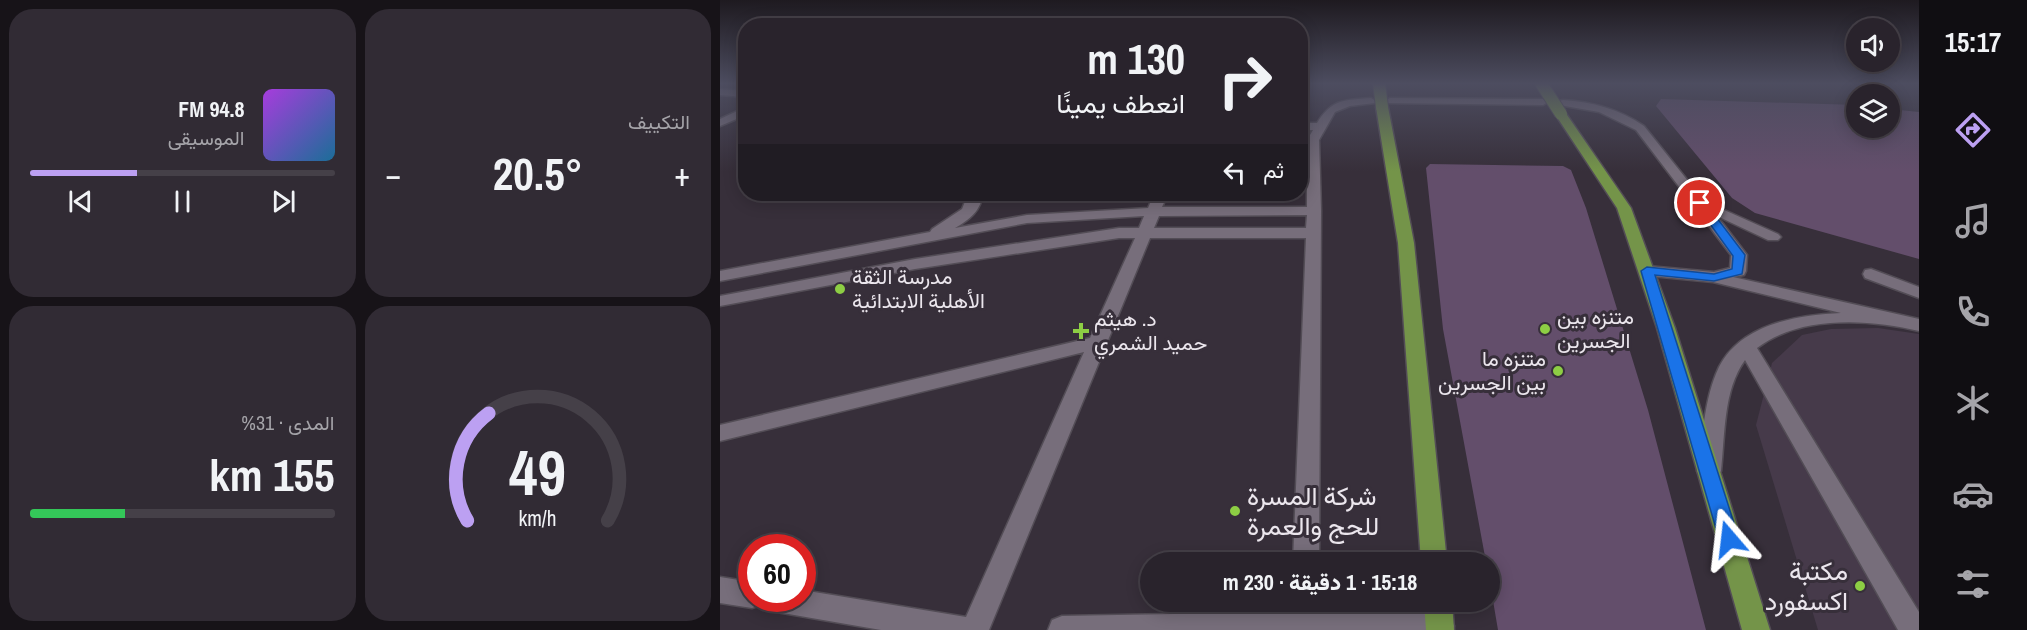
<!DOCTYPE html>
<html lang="ar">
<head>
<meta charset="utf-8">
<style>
	body { margin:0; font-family:"Archivo Narrow",Vazirmatn,sans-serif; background:#312b34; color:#f1f3f6; direction:rtl; height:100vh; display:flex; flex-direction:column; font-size:22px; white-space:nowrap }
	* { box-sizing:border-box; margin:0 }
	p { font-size:20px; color:#a5a4a9 }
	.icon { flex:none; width:33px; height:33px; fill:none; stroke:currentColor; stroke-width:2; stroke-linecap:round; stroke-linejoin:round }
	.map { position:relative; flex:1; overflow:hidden; direction:ltr }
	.sheet { display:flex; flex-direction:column; gap:9px; padding:9px; background:#171318; width:720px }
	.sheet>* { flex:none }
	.guide { position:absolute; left:18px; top:18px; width:570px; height:183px; border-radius:24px; box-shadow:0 3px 15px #0003,0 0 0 2px #454048; direction:rtl; background:#29232c; color:#f1f3f6; overflow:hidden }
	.buttons { position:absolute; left:1126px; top:18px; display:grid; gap:12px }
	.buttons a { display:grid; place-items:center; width:54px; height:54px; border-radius:50%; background:#29232c; box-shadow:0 3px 15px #0003,0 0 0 2px #454048; font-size:30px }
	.speed { position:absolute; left:18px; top:534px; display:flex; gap:12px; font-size:30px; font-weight:700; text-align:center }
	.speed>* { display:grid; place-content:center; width:78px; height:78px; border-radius:50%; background:#29232c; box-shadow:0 3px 15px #0003,0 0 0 2px #454048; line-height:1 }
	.speed .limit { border:9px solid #d22; background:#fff; color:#111 }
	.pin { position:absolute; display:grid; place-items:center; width:51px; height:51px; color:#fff; margin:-26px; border:3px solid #fff; border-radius:50%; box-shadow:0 2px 6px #0007 }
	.me { position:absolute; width:66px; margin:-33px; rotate:343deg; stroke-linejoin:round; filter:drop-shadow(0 0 4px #0008) }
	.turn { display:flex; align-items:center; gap:21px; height:126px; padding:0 24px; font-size:27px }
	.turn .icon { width:78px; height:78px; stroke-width:2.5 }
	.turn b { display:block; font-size:42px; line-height:51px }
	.then { display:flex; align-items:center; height:57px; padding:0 24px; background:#0003; gap:12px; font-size:22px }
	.big { font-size:45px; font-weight:800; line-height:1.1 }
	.sheet .card { flex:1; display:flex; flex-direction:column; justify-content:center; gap:9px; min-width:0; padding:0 21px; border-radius:24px; background:#312b34 }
	.sheet .dial { align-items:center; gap:0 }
	.dial svg { height:156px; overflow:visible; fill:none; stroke:#454048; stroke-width:7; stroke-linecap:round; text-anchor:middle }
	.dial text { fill:#f1f3f6; stroke:none }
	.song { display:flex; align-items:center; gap:18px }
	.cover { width:72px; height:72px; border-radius:9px; background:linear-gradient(135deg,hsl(280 70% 55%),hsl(200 70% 35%)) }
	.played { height:6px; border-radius:3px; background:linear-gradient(90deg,#bca0f2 35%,#454048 35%) }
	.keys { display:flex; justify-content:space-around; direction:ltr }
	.heat { display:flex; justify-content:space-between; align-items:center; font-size:33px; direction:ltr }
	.charge { height:9px; border-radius:4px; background:linear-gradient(90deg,#34c759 31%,#454048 0) }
	.sheet .tiles { flex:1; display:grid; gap:9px; grid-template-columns:repeat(2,1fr) }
	.trip { position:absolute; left:420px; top:552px; width:360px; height:60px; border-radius:30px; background:#29232c; box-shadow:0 3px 15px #0003,0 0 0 2px #454048; font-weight:800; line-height:60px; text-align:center; direction:rtl }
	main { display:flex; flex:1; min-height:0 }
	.dock { display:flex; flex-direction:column; width:108px; justify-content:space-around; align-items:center; background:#100e12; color:#a5a4a9 }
	.dock .icon { width:42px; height:42px }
	.dock .on { color:#bca0f2 }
	.dock b { font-size:27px; color:#f1f3f6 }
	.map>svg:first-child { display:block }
	.built { fill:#463a4a }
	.green { fill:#634e6b }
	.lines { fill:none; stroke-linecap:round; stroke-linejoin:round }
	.minor-casing { stroke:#534d56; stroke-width:3 }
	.major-casing { stroke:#534d56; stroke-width:3 }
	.minor { fill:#776e7b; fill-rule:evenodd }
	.major { fill:#749449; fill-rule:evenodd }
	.major-bridge-casing { stroke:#534d56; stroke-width:14; stroke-linecap:butt }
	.major-bridge { stroke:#749449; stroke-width:12 }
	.route { fill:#1a73e8; stroke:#114b97; stroke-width:1.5 }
	.poi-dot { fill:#8dce44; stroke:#372f3a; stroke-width:2 }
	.labels { text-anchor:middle; stroke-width:6; stroke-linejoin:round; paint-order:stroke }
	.poi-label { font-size:21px; fill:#ebe6ed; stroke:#372f3a; text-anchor:start }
	.near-poi-label { font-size:26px; fill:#ebe6ed; stroke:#372f3a; text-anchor:start }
</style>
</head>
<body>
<main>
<nav class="dock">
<b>15:17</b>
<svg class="icon on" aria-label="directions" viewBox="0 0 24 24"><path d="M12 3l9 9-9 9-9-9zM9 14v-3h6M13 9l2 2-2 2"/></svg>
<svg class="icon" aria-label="music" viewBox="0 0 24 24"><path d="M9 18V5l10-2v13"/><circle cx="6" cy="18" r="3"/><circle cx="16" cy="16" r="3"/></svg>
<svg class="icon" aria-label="phone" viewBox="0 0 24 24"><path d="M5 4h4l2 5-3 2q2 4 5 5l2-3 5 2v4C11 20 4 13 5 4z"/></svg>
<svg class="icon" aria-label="climate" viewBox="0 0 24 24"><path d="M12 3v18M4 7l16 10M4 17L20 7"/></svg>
<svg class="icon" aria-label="car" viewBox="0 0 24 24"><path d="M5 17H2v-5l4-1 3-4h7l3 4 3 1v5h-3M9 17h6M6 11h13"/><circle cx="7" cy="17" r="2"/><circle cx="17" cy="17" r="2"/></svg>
<svg class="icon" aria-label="filters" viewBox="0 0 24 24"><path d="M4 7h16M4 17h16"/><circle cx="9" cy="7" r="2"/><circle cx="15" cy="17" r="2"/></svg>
</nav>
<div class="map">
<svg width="1199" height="630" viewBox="0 0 1199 630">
	<rect width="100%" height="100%" fill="#372f3a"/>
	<path class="built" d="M1158 328 1199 334V630H1098L1036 425 1052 363 1082 335 1111 329Z"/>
	<path class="green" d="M941 99 1137 105V128H1170V109L1199 112V259L1035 213 1012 198 936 106Z
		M710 164 843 166 851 170 866 208 928 410 986 630H778L770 583V562H766L723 329 706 168Z"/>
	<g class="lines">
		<defs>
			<path id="minor" d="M0 89 26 91V97L0 95Z
				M651 98 656 101 655 103 630 106 615 112 599 140 601 211 599 562H573L586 238H430L269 630H161L51 611 40 605 32 608 0 603V577L32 582V598H82V590L246 617 364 352 0 441V425L370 338 415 238H399L195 269 0 306V296L195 259 399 228H419L424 216 307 223 0 281V271L210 232 212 229 242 209 248 194H262C262 210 249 220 235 228L307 215 428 208 434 194H448L442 207H587V140L593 130H580V123H597C612 99 624 100 651 98ZM587 215 586 228H434L439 216Z
				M670 98 823 99 828 102 823 105 666 103 665 101Z
				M843 100C873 102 899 109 924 126L984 201 1058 234 1061 237 1058 240H1048L997 216 1027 255 1026 271 1024 275 1013 277 1199 319V331C1149 319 1080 315 1037 348L1199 612V630H1178L1025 360C1003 390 1005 436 1001 471L997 478 989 480 981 478 977 471C983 437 984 398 999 367 1021 324 1077 315 1121 313L993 282 921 275 919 271 927 266 994 272 1010 268 1011 255 916 130 879 112 839 105V101Z
				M26 107V115L0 126V119Z
				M1151 269 1199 287V298L1145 278 1143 274 1145 270Z
				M571 602H599V612H720L730 616 734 626 733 630H328L332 620 342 616 571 612Z"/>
			<path id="major" d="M662 104 668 107 694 243 727 562H701L678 243 656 107Z
				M841 111 845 112 911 208 955 328 1050 630H1022L937 328 897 208 835 114Z
				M704 602H732L734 630H706Z"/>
		</defs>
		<use href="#minor" class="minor-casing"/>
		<use href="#major" class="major-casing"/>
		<use href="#minor" class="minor"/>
		<use href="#major" class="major"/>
		<defs>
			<path id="major-bridge" d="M659 83 662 107
				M821 83 841 114"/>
		</defs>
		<use href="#major-bridge" class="major-bridge-casing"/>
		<use href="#major-bridge" class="major-bridge"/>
	</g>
	<linearGradient id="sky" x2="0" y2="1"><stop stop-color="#1e1a20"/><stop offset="0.49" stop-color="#4d4d60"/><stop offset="1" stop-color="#4d4d60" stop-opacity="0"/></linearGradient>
	<rect width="1199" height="171" fill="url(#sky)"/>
	<path class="route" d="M980 200 984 201 1025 255 1022 274 994 281 935 275 1019 539 1016 545 1009 548 1002 545 999 539 921 271 927 267 994 274 1012 269 1013 256 975 203Z"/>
	<g class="poi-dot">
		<circle cx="120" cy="289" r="6"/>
		<circle cx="825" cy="329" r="6"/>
		<path d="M358 322h6v6h6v6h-6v6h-6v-6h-6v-6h6z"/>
		<circle cx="838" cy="371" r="6"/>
		<circle cx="515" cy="511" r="6"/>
		<circle cx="1140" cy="586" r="6"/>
	</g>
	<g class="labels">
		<g class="poi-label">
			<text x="132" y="284">مدرسة الثقة<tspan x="132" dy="24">الأهلية الابتدائية</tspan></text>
			<text x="837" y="324">متنزه بين<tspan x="837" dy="24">الجسرين</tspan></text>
			<text x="374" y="326">د. هيثم<tspan x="374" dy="24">حميد الشمري</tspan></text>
			<text x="826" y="366" text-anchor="end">متنزه ما<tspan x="826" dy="24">بين الجسرين</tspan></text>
		</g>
		<g class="near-poi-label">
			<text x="527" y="505">شركة المسرة<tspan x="527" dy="30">للحج والعمرة</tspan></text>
			<text x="1128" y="580" text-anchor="end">مكتبة<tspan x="1128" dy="30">اكسفورد</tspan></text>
		</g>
	</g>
</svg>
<div class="buttons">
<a><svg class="icon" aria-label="sound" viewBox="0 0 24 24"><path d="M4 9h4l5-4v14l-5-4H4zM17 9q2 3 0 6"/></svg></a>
<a><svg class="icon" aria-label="layers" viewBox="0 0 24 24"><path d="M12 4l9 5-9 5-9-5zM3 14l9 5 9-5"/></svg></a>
</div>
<div class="speed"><div class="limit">60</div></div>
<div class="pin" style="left:980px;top:203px;background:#d93025"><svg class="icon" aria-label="arrive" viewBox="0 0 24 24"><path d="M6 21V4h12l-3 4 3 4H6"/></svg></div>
<svg class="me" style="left:1009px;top:539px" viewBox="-20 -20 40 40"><path d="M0-17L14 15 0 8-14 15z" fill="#1a73e8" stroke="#fff" stroke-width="4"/></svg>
<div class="trip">15:18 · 1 دقيقة · 230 m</div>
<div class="guide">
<div class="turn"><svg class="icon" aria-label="right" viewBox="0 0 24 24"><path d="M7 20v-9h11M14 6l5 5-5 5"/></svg><div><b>130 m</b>انعطف يمينًا</div></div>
<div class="then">ثم<svg class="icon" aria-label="left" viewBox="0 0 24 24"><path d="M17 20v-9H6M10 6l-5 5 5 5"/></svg></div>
</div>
</div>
<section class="sheet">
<div class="tiles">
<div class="card"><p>التكييف</p>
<div class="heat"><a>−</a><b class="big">20.5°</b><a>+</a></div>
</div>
<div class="card">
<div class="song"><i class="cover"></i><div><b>94.8 FM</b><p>الموسيقى</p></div></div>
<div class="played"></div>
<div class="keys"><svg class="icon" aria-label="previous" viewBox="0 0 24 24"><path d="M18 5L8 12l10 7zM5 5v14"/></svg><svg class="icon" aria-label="pause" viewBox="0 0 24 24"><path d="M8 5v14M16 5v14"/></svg><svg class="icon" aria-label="next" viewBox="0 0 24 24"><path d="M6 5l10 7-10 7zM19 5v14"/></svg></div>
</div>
<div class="card dial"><svg viewBox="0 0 100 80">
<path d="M14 69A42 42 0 1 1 86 69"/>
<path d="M14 69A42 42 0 0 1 25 14" stroke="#bca0f2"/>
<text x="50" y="56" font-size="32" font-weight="700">49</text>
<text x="50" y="72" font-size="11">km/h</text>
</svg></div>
<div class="card"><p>المدى · 31%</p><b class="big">155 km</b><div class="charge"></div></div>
</div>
</section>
</main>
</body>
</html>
